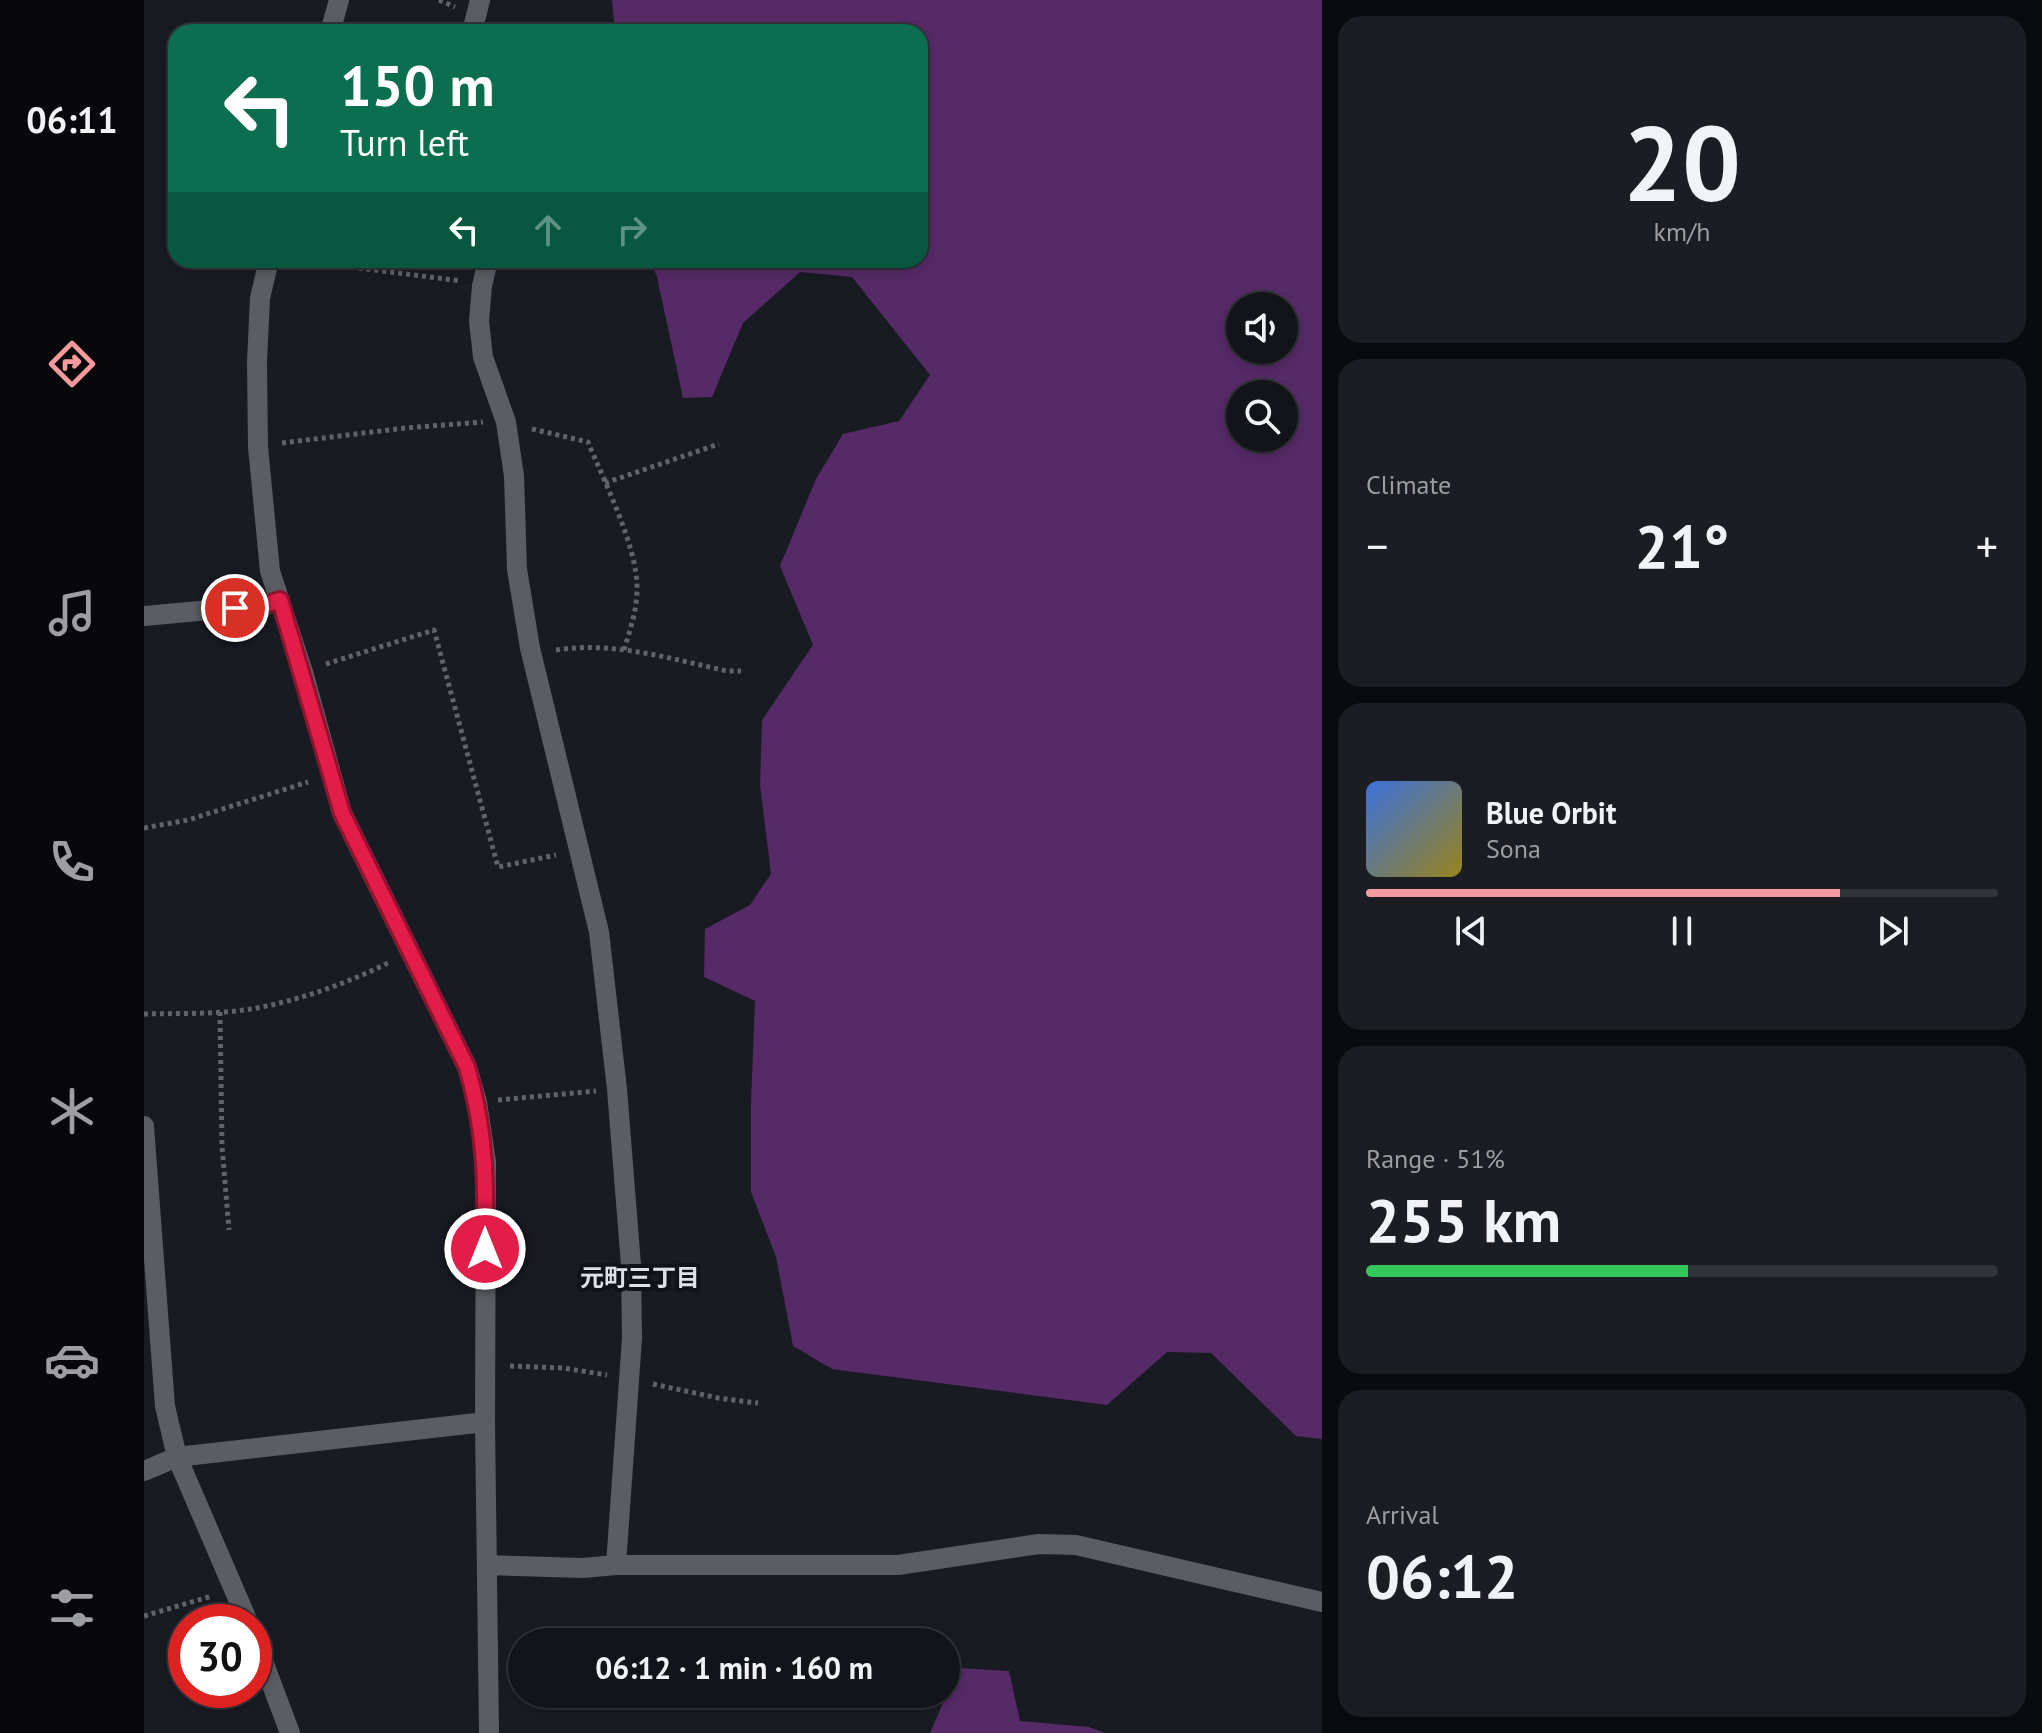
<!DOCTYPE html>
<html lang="en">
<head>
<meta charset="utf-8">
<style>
	body { margin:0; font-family:"PT Sans","Noto Sans JP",sans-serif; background:#1c1d23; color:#f1f3f6; height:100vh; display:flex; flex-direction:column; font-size:30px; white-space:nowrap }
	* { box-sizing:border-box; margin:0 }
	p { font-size:26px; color:#9d9ea2 }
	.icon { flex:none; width:44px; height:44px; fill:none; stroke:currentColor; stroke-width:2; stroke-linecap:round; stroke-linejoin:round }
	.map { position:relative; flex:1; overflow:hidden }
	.drawer { display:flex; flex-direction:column; gap:16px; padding:16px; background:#0a0b0e; width:720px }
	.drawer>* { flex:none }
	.guide { position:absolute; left:24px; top:24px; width:760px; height:244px; border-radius:24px; box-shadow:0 4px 12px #0003,0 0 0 2px #323339; background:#0b6e4f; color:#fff; overflow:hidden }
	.tools { position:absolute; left:1082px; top:292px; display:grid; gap:16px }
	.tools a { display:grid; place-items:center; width:72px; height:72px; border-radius:50%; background:#13141a; box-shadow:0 4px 12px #0003,0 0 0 2px #323339; font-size:40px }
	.speed { position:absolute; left:24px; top:1604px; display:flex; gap:16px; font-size:40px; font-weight:700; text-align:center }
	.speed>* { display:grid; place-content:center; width:104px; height:104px; border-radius:50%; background:#13141a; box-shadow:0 4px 12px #0003,0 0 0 2px #323339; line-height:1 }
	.speed .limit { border:12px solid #d22; background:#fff; color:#111 }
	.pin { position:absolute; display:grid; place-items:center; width:68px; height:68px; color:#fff; margin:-34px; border:4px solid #fff; border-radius:50%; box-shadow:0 2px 8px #0007 }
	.me { position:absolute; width:88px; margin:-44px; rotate:0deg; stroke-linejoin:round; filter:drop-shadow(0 0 6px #0008) }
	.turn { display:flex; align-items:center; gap:28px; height:168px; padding:0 40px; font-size:36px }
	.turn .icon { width:104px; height:104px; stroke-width:2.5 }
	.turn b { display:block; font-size:56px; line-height:68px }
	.lanes { display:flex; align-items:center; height:76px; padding:0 40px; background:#0003; justify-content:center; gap:40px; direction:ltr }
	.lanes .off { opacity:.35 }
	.big { font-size:60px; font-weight:700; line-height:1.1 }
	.drawer .tile { flex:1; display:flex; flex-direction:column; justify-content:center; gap:12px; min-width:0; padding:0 28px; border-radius:24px; background:#1c1d23 }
	.drawer .dial { align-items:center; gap:0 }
	.dial b { font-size:104px; line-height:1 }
	.song { display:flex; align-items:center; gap:24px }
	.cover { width:96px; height:96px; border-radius:12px; background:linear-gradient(135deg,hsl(220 70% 55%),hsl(50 70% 35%)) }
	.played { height:8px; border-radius:4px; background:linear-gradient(90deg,#f59b9d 75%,#323339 75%) }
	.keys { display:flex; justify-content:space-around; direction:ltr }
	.heat { display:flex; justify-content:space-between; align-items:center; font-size:44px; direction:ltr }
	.charge { height:12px; border-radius:6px; background:linear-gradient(90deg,#34c759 51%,#323339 0) }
	.trip { position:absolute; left:364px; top:1628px; width:452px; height:80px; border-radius:40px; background:#13141a; box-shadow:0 4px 12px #0003,0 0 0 2px #323339; font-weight:700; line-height:80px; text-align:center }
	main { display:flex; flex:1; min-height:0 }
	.menu { display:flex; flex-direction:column; width:144px; justify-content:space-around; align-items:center; background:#08080a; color:#9d9ea2 }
	.menu .icon { width:56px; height:56px }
	.menu .active { color:#f59b9d }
	.menu b { font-size:36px; color:#f1f3f6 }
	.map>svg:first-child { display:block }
	.green { fill:#552a66; fill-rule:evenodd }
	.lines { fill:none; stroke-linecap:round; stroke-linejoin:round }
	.path { stroke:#61636a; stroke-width:5; stroke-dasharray:4 4; stroke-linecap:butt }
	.minor { stroke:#5a5d61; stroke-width:20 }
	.route-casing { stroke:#92132f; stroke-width:20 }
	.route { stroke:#e11d48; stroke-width:14 }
	.labels { text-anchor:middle; stroke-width:8; stroke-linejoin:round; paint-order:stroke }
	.neighbourhood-label { font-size:24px; font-weight:bold; fill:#dfe0e6; stroke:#10121a }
</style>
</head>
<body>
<main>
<nav class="menu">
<b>06:11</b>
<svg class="icon active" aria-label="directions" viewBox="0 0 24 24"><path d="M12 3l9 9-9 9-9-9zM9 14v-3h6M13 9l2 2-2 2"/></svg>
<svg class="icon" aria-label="music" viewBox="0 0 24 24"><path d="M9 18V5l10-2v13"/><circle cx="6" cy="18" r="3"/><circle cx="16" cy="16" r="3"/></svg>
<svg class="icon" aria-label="phone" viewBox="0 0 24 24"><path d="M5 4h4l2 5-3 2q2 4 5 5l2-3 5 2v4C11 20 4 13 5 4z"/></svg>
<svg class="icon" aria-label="climate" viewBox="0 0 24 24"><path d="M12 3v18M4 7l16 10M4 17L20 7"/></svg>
<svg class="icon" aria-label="car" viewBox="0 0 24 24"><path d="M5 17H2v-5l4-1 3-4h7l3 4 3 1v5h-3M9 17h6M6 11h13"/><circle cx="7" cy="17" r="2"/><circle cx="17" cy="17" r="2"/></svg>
<svg class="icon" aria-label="filters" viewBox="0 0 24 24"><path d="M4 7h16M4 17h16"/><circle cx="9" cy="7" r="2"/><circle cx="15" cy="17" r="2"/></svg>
</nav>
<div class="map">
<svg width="1178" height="1733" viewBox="0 0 1178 1733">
	<rect width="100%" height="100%" fill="#191b23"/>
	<path class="green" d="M468 0H1178V1439L1152 1436 1067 1353 1023 1352 963 1405 688 1369 649 1346 632 1257 607 1192V1103L611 1001 560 977 561 929 606 905 627 874 616 785 618 720 669 645 636 566 672 479 699 434 755 421 786 375 708 277 656 272 599 323 568 397 539 398 513 277 506 260H776V32H471ZM1096 306H1140V350H1096ZM1096 394H1140V438H1096Z
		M814 1668 865 1671 876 1721 945 1727 961 1733H786Z"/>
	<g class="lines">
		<path class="path" d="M295 0 311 7
			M151 260 317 281
			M388 429 444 442C460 481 494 548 493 589 493 610 486 630 480 650
			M138 443 261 428 339 422
			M461 483 575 444
			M412 650C470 641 527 659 583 671H597
			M182 664 290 630 354 867 412 855
			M0 828 44 820 164 782
			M76 1012 78 1146 85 1230
			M0 1014C39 1013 79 1015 118 1007 162 998 206 982 246 962
			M354 1100 452 1091
			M366 1366 419 1368 463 1375
			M509 1384 574 1398 614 1403
			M0 1616 68 1596"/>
		<path class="minor" d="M186 32 195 0
			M328 32 336 0
			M125 260 116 298 113 362 114 447 126 571 159 672 198 813 323 1067 333 1102 342 1162 341 1422 345 1733
			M344 260 338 286 335 321 339 357 362 422 370 476 373 569 386 648 455 932 473 1089 487 1265 488 1338 472 1565
			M0 616 121 605 136 600
			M0 1126 21 1406 33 1457 104 1622
			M0 1471 33 1457 341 1422
			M344 1565 439 1568 472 1565H754L895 1544 932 1545 1178 1602
			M110 1637 146 1733"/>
	</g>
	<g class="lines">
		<defs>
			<path id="route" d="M91 608 121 605 136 600 198 813 323 1067C342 1132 342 1182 341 1249"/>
		</defs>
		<use href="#route" class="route-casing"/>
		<use href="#route" class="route"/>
	</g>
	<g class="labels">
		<g class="neighbourhood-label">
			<text x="496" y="1286">元町三丁目</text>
		</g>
	</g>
</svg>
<div class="tools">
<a><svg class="icon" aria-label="sound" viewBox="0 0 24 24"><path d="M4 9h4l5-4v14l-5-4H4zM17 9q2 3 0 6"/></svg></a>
<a><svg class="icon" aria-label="search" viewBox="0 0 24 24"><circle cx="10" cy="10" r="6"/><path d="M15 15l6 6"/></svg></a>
</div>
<div class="speed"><div class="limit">30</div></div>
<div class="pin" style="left:91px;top:608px;background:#d93025"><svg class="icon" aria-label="arrive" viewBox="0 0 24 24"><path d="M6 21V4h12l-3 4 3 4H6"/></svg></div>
<svg class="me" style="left:341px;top:1249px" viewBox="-20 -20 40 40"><circle r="17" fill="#e11d48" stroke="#fff" stroke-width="3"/><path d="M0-11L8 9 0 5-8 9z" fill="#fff"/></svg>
<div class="trip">06:12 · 1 min · 160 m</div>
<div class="guide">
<div class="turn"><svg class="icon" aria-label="left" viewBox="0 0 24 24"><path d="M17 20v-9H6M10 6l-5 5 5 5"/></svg><div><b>150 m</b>Turn left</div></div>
<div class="lanes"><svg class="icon" aria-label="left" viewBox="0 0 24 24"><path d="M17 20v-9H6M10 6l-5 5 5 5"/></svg><svg class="icon off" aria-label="ahead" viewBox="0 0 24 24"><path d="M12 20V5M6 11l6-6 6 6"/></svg><svg class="icon off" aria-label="right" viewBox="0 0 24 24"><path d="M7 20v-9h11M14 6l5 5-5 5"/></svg></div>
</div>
</div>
<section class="drawer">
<div class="tile dial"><b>20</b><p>km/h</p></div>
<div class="tile"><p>Climate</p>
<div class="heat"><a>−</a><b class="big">21°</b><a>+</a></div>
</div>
<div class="tile">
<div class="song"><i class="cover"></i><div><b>Blue Orbit</b><p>Sona</p></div></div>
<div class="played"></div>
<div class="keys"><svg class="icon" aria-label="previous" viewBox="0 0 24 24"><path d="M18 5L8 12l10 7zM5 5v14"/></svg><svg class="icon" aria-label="pause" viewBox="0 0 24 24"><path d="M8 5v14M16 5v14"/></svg><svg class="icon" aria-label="next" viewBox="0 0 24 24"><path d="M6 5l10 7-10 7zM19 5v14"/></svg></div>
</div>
<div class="tile"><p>Range · 51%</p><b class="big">255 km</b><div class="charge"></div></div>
<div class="tile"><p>Arrival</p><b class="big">06:12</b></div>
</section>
</main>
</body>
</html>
